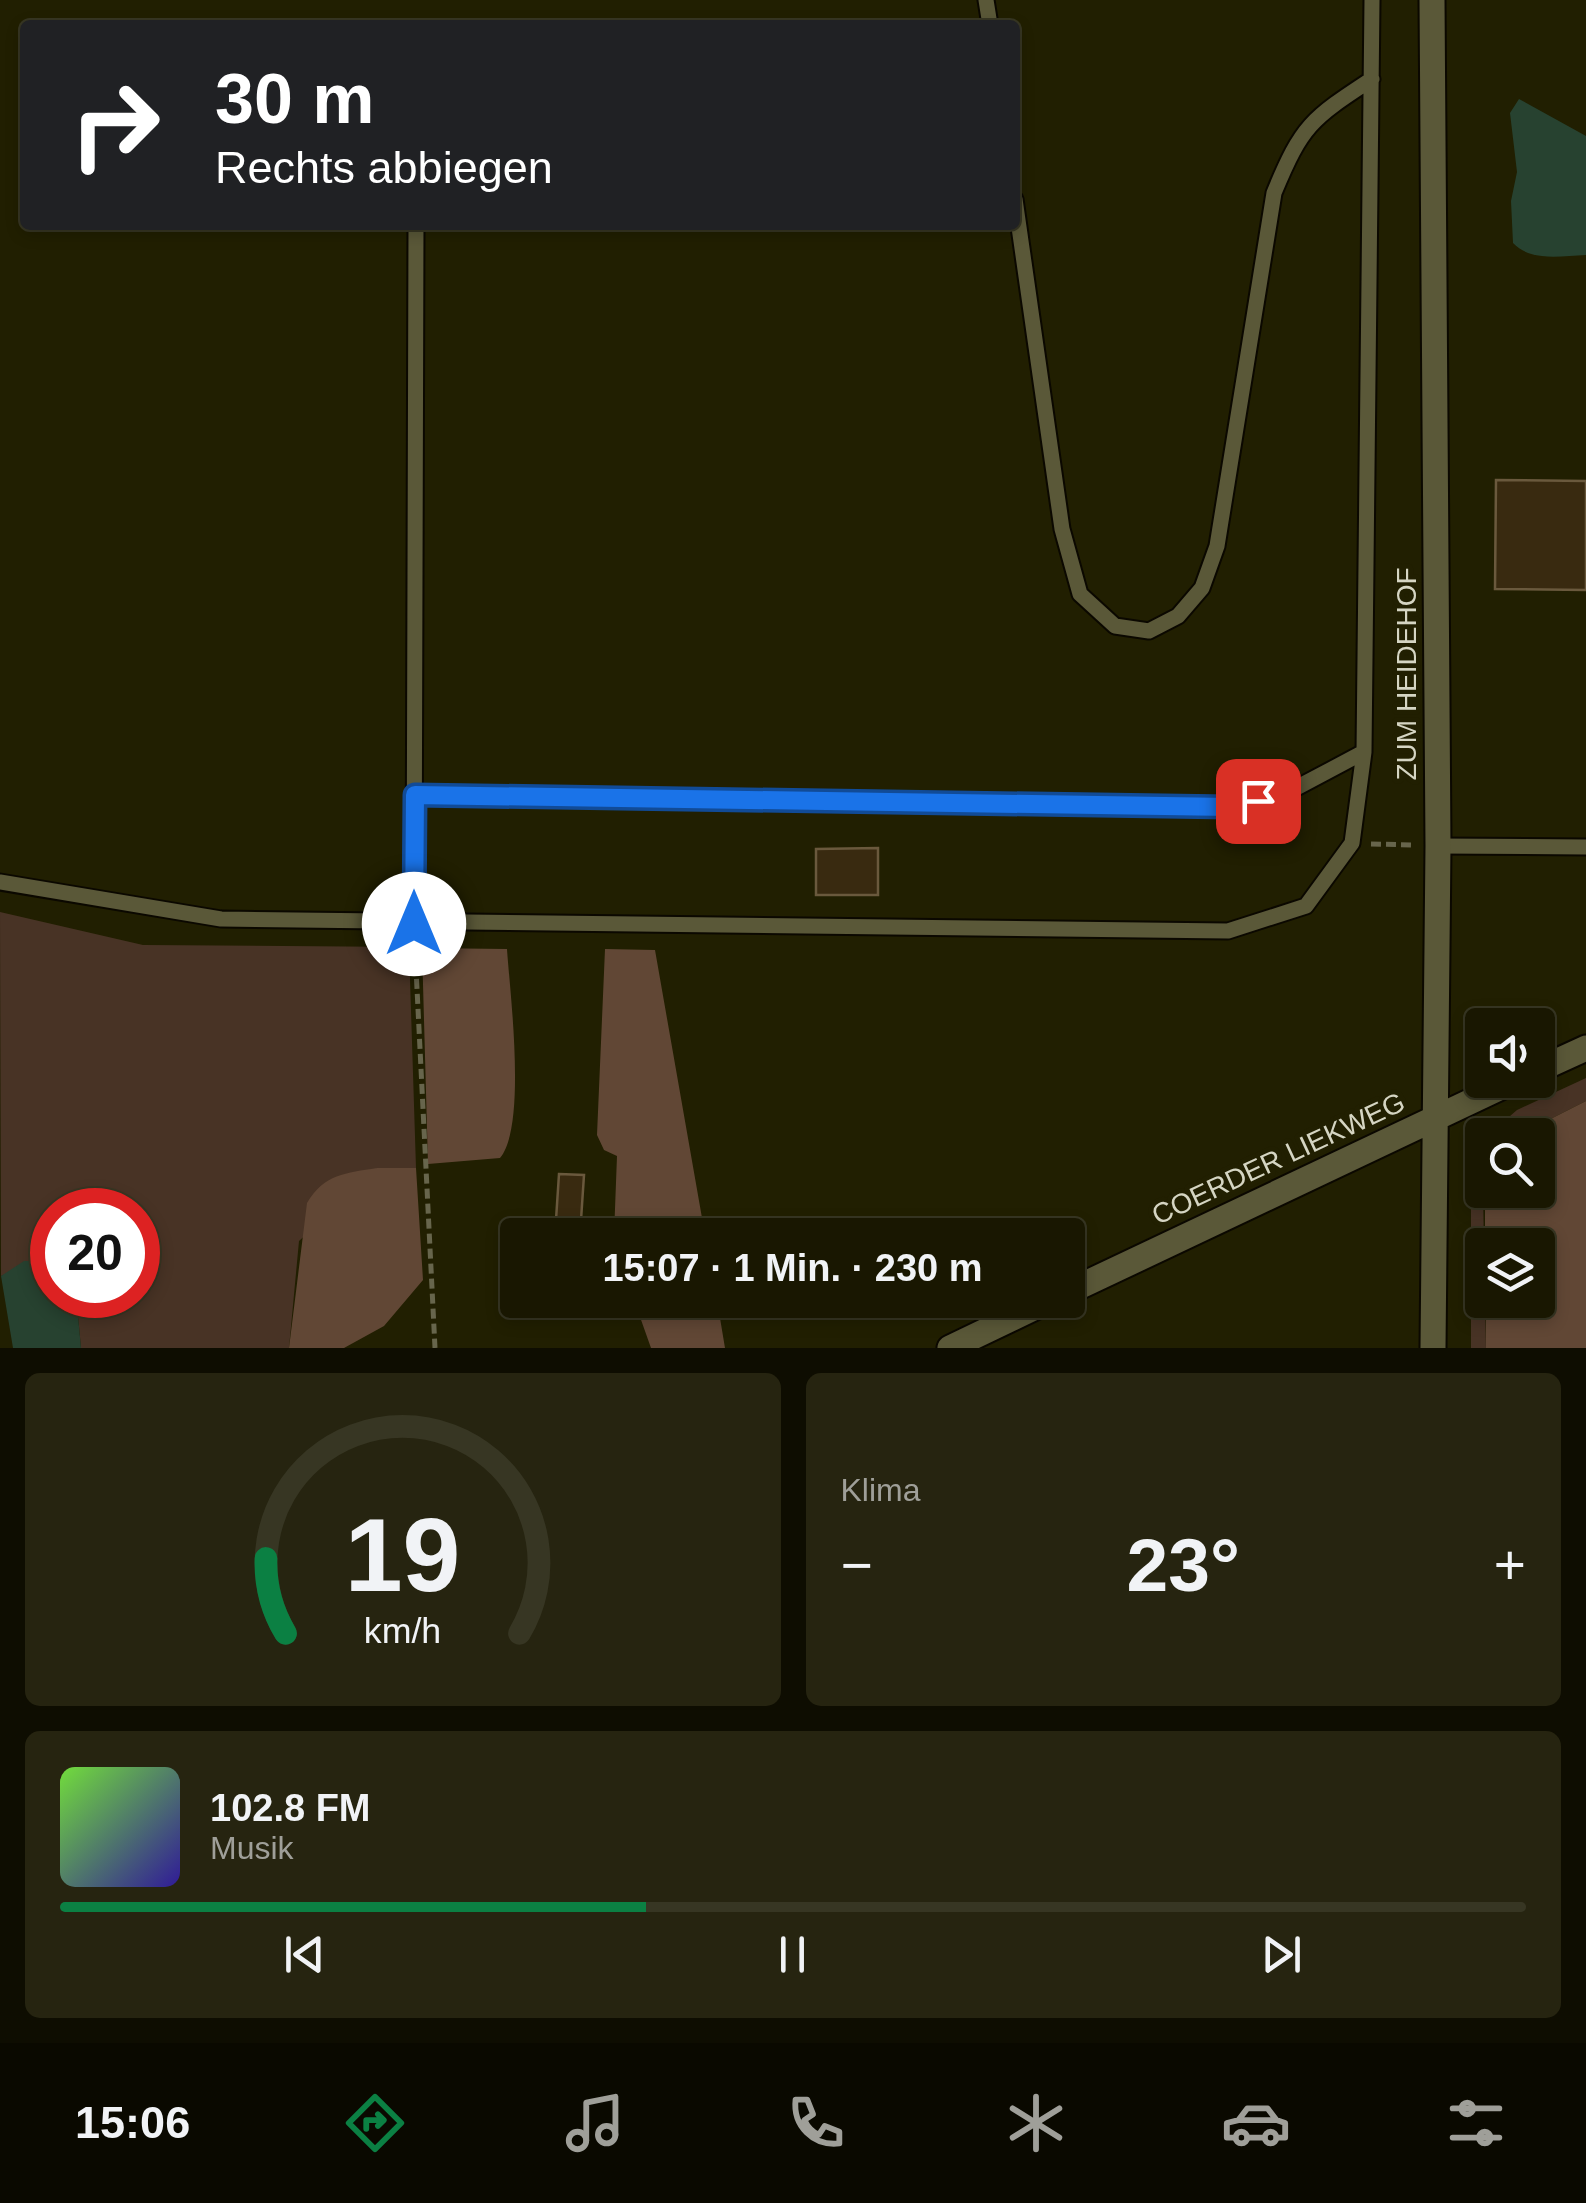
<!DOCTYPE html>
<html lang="de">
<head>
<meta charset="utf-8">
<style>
	body { margin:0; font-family:Helvetica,sans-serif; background:#262410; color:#f1f3f6; height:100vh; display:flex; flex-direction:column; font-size:38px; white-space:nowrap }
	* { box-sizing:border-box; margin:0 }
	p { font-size:32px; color:#9f9f99 }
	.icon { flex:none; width:55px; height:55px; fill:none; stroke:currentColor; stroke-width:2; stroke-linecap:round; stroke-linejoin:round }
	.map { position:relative; height:1348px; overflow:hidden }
	.details { display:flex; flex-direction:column; gap:25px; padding:25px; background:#0e0d01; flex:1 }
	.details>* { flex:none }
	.top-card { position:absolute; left:20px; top:20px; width:1000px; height:210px; border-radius:10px; box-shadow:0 5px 15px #0003,0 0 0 2px #373623; background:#202124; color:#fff; overflow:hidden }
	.fabs { position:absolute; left:1465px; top:1008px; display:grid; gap:20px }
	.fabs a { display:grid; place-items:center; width:90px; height:90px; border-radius:10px; background:#191701; box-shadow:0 5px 15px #0003,0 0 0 2px #373623; font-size:50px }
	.speed { position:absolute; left:30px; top:1188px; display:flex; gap:20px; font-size:50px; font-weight:700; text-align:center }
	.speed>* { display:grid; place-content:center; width:130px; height:130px; border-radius:50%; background:#191701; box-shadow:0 5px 15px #0003,0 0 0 2px #373623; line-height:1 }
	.speed .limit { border:15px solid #d22; background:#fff; color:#111 }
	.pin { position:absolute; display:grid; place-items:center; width:85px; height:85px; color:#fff; margin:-42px; border-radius:20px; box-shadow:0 5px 15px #0006 }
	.me { position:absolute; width:110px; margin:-55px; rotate:0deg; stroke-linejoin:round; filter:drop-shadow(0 0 8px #0008) }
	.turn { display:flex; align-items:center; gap:35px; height:210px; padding:0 30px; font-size:45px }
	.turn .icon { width:130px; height:130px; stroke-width:2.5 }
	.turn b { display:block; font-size:70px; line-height:85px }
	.big { font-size:75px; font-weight:700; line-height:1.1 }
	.details .tile { flex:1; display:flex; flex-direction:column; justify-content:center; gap:15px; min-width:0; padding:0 35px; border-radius:15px; background:#262410 }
	.details .dial { align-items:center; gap:0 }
	.dial svg { height:260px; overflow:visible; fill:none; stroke:#373623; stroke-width:7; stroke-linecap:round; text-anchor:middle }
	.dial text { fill:#f1f3f6; stroke:none }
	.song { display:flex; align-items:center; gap:30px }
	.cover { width:120px; height:120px; border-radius:15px; background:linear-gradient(135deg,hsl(100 70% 55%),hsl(250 70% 35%)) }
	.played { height:10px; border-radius:5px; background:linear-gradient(90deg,#0b8043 40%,#373623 40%) }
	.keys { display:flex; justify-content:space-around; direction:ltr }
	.heat { display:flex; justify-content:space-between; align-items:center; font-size:55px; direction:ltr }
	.details .tiles { flex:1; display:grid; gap:25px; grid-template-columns:1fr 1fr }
	.tile:last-child { grid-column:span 2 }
	.trip { position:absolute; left:500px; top:1218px; width:585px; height:100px; border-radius:10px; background:#191701; box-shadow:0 5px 15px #0003,0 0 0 2px #373623; font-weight:700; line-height:100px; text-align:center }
	.menu { display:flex; height:160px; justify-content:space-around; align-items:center; background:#0a0900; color:#9f9f99 }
	.menu .icon { width:70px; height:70px }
	.menu .selected { color:#0b8043 }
	.menu b { font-size:45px; color:#f1f3f6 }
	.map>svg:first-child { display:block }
	.green { fill:#483325 }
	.forest { fill:#614735 }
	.water { fill:#274230 }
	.building { fill:#392a10; stroke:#6a593d; stroke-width:2.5 }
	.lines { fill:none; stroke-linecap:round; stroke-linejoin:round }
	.service-casing { stroke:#0b0800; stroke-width:19 }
	.minor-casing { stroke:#0b0800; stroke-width:29 }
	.path { stroke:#67654c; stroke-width:5; stroke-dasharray:10 5; stroke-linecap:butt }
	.service { stroke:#5a5838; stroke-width:15 }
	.minor { stroke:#5a5838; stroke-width:25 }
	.route-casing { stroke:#114b97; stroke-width:25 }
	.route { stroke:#1a73e8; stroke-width:18 }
	.labels { text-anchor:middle; stroke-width:10; stroke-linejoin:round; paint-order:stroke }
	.street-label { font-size:28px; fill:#d5d5c3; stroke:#211f01 }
</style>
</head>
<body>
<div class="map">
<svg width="1586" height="1348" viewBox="0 0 1586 1348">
	<rect width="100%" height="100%" fill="#211f01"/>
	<path class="green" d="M0 912 143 945 409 947 416 1168H377L299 1241 289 1348H81L76 1295H138V1210H52V1268L41 1261 1 1276Z
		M1586 1078V1101L1519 1135H1488L1517 1110Z
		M1482 1143 1486 1348H1471V1201Z"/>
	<path class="forest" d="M422 948 507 949C510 993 527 1126 500 1158L428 1164Z
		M605 949 655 950 705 1235H614L617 1156 604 1150 597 1135Z
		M1586 1101V1348H1486V1300H1538V1245H1485V1190H1538V1135H1519Z
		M377 1168H416L423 1280 384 1326 344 1348H289L307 1203C324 1174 346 1173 377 1168Z
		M634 1300H717L725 1348H651Z"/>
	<path class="water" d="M1519 99 1586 136V255C1560 256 1531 262 1513 243L1511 201 1517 172 1510 113Z
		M24 1261H41L52 1268V1295H76L81 1348H13L1 1276Z"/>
	<path class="building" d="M1496 480 1586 481V590L1495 589Z
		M878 848V895H816V849Z
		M559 1174 584 1175 580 1235H555Z"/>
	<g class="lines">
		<defs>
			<path id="service" d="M986 0 990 25
				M1015 199 1062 529 1080 594 1115 626 1149 631 1178 616 1202 588 1217 546 1274 193C1302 125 1311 119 1372 79
				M415 795 1230 807 1296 788 1364 752
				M1438 846 1586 847
				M0 882 221 919 1228 931 1306 906 1352 843 1364 752 1372 0
				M414 924 416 225"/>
			<path id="minor" d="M1432 0 1438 846 1433 1348
				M1538 1070 1586 1048
				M1068 1292 1516 1080
				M950 1348 1050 1300"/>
		</defs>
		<use href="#service" class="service-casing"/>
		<use href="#minor" class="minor-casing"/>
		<path class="path" d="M1371 844 1415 845
			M415 949 435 1348"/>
		<use href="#service" class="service"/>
		<use href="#minor" class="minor"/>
	</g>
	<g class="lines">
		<defs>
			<path id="route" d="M414 924 415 795 1230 807 1258 801"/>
		</defs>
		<use href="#route" class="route-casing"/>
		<use href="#route" class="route"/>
	</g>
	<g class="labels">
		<g class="street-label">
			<text transform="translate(1406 674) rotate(-90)" y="10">ZUM HEIDEHOF</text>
			<text transform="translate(1278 1158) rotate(-25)" y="10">COERDER LIEKWEG</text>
		</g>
	</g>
</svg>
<div class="fabs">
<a><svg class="icon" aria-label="sound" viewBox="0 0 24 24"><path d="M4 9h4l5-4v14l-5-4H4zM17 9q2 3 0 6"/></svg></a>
<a><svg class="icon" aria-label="search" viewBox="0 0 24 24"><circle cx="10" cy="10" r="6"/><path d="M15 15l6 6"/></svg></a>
<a><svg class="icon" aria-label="layers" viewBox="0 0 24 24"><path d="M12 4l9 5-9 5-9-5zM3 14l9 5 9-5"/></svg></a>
</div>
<div class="speed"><div class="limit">20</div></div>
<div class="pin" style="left:1258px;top:801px;background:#d93025"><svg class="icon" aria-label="arrive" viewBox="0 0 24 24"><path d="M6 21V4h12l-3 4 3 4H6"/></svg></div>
<svg class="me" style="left:414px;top:924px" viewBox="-20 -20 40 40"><circle r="19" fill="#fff"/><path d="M0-13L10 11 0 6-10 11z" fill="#1a73e8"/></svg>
<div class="trip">15:07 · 1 Min. · 230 m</div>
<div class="top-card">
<div class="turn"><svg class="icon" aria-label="right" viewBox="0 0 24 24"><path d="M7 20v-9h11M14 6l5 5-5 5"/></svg><div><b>30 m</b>Rechts abbiegen</div></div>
</div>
</div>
<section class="details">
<div class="tiles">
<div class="tile dial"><svg viewBox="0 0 100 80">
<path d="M14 69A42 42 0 1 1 86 69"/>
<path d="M14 69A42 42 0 0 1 8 46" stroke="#0b8043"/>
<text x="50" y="56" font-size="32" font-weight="700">19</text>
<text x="50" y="72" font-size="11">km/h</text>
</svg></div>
<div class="tile"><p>Klima</p>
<div class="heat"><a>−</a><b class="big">23°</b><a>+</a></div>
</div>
<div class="tile">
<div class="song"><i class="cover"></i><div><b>102.8 FM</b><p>Musik</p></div></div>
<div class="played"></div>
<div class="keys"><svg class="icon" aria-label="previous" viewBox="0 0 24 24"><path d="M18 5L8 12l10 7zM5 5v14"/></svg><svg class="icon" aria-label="pause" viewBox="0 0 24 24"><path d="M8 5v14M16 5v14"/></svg><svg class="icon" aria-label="next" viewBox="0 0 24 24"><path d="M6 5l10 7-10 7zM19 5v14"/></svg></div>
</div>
</div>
</section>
<nav class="menu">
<b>15:06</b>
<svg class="icon selected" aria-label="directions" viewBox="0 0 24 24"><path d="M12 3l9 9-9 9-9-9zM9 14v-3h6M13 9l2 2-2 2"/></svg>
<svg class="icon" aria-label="music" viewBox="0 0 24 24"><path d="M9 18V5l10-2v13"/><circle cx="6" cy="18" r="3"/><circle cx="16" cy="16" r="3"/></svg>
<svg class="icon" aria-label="phone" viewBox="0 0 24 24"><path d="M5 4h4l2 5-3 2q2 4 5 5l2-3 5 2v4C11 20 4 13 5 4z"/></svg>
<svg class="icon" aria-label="climate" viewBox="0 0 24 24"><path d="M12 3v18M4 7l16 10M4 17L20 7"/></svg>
<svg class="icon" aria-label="car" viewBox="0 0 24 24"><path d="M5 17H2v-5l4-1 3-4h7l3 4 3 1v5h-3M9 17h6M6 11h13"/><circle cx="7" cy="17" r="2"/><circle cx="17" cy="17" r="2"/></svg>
<svg class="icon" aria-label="filters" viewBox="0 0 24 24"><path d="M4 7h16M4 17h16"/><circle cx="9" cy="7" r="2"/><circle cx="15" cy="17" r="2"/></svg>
</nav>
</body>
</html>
